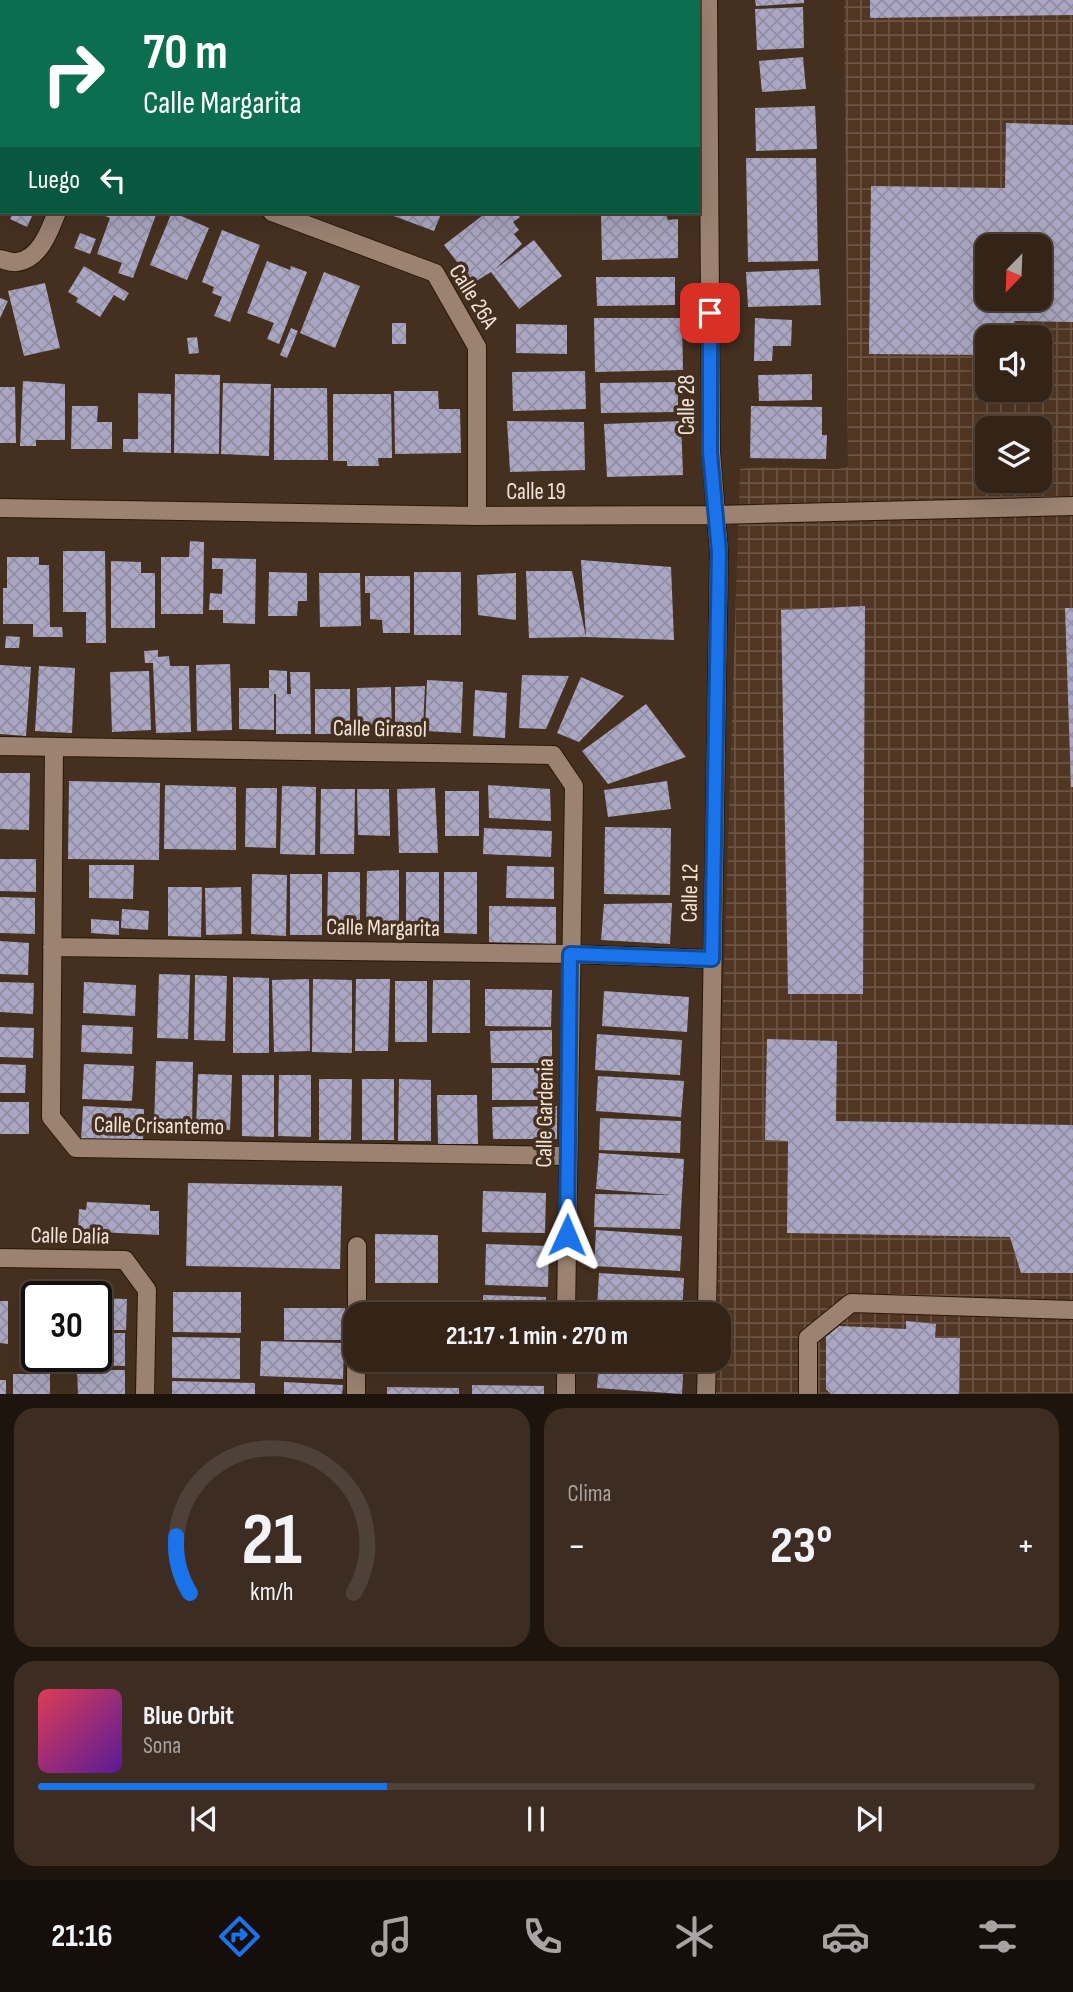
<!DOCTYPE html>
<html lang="es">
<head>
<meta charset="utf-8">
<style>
	body { margin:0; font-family:"Sofia Sans Condensed",sans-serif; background:#3c2c21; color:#f1f3f6; height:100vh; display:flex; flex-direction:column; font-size:26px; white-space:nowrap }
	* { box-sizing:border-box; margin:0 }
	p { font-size:23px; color:#a9a4a2 }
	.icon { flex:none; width:38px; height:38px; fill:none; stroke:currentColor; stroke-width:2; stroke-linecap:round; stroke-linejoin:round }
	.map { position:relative; height:1394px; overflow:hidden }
	.panel { display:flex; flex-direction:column; gap:14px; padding:14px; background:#1d140d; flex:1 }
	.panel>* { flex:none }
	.top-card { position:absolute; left:0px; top:0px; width:700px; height:214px; box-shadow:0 7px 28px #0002,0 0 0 2px #4e4137; background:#0b6e4f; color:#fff; overflow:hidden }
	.needle { width:46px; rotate:203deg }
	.fabs { position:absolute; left:975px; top:234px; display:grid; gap:14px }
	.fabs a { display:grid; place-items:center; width:77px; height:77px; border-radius:14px; background:#342418; box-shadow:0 7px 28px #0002,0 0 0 2px #4e4137; font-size:35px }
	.speed { position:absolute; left:21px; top:1281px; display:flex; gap:14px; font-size:35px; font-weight:700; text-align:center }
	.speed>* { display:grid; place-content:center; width:91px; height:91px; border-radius:50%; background:#342418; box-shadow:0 7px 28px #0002,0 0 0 2px #4e4137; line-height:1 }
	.speed .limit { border:4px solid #111; border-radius:10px; background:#fff; color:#111 }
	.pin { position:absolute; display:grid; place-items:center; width:60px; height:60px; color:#fff; margin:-30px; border-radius:14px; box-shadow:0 4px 10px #0006 }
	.me { position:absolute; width:77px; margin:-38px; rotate:1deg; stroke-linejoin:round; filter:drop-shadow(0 0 5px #0008) }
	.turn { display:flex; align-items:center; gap:24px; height:147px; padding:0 28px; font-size:32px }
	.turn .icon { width:91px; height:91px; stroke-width:2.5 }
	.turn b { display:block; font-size:49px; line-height:60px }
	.then { display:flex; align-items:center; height:66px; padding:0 28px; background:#0003; gap:14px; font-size:26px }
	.big { font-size:52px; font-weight:700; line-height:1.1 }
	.panel .tile { flex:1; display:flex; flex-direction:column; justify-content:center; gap:10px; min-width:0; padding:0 24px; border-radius:21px; background:#3c2c21 }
	.panel .dial { align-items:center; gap:0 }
	.dial svg { height:182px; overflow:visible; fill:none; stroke:#4e4137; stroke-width:7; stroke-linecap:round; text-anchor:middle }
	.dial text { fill:#f1f3f6; stroke:none }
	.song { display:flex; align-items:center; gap:21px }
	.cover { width:84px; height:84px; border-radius:10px; background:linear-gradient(135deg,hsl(350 70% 55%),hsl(270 70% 35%)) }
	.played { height:7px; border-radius:4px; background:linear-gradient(90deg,#1a73e8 35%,#4e4137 35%) }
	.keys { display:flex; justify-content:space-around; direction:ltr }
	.heat { display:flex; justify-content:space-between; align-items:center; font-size:38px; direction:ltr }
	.panel .tiles { flex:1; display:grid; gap:14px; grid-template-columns:1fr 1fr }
	.tile:last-child { grid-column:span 2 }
	.trip { position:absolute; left:343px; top:1302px; width:388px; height:70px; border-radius:21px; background:#342418; box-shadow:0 7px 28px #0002,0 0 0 2px #4e4137; font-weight:700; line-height:70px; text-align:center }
	.tabs { display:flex; height:112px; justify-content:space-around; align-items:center; background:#150e0a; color:#a9a4a2 }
	.tabs .icon { width:49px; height:49px }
	.tabs .active { color:#1a73e8 }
	.tabs b { font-size:32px; color:#f1f3f6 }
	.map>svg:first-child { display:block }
	.industrial { fill:url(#industrial-grid); fill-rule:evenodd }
	.building { fill:url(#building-cross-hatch); fill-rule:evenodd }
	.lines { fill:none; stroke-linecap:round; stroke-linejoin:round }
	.minor-casing { stroke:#2a1708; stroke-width:20 }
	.minor { stroke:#9b8271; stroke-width:18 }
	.route-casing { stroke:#114b97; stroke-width:18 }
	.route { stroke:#1a73e8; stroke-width:12 }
	.labels { text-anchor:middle; stroke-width:7; stroke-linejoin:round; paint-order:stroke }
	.street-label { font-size:23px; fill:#f1e3d9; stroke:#453020 }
</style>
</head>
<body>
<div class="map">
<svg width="1073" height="1394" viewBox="0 0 1073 1394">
	<defs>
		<pattern id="industrial-grid" width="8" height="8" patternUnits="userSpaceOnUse" patternTransform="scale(1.75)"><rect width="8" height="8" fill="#513723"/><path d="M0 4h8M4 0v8" fill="none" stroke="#6a5442"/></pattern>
		<pattern id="building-cross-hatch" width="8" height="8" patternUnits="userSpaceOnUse" patternTransform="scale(1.75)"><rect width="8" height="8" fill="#a9a7c3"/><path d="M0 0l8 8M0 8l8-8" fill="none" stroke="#918ea2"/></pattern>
	</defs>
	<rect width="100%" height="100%" fill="#453020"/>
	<path class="industrial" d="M844 0H1073V1393L710 1394 712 1360H719V1314H713L740 469 758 467 837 469 848 467ZM987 247H1040V299H987ZM987 338H1040V390H987ZM987 429H1040V481H987Z"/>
	<path class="building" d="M755 0H804V3L756 6Z
		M870 0H1073V15L870 18Z
		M803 7 804 48 757 50 755 9Z
		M803 57 806 89 762 92 759 61Z
		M815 106 817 149 756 151 755 108Z
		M1006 123 1073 125V322L1014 321 1013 338H987V355L869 354 871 186 1005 188ZM987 247H1040V299H987Z
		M746 158H816L818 261 748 262Z
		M14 212H34L27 227 10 219Z
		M95 212H157L133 278 118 273 122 263 97 254 110 218Z
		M172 212 209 228 187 280 150 265Z
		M383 212H442L434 231Z
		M487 212H515L520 217 513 222 519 230 514 234 522 244 494 270 534 240 562 276 519 309 491 272 473 283 444 245Z
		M601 214H666L668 220 678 219V258L602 260Z
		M222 230 260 245 230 322 214 316 222 297 212 293 214 287 202 282Z
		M80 233 96 239 90 254 74 248Z
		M267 261 290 270 291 266 307 272 279 344 267 339 274 323 247 313Z
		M84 266 129 293 124 301 114 295 100 317 76 302 78 298 68 292Z
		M819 269 821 305 748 307 746 272Z
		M324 272 360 286 335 348 300 333Z
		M596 277H675V305L597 306Z
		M45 283 60 348 24 356 8 291Z
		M0 298 8 301 0 318Z
		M594 318H682L683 370 595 372Z
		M755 318 792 320 791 346H773L772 361H754Z
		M392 323H406V344H392Z
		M516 324 567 325V354L516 353Z
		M291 328 298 331 287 358 280 355Z
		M197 337 199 353 189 354 187 338Z
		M585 371 586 409 513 411 512 372Z
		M175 374 220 375 219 454 174 453Z
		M812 374V400L759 401 758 375Z
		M23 381 65 384V440H36V446H20Z
		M678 382V412L601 413 600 383Z
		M223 383 271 384 269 456 221 454Z
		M0 387H15L16 443H0Z
		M274 388H327L328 460H274Z
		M394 391H438L439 409H460L461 453 395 454Z
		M138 393 171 394V453L123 452V439H138Z
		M333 394H391L392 458H378L379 466H347V461H333Z
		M72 406H98L97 422H112V449H71Z
		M751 406 822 407V435H827L826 459 750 458Z
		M507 421 584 422 585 470 510 472Z
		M681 421 683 475 607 477 604 424Z
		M190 541 204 542 203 614H161V557H189Z
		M63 551H105L106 643H86V612H63Z
		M7 557H39V565H49L50 627H62L63 637H33V624H3V588H7Z
		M212 558 256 559 255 624 223 623V610H209L210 593 222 594 223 569H212Z
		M581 560 671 567 674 640 586 637Z
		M111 561 141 562V573H155V628H111Z
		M526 571H572L586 637 529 638Z
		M269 572 307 573V601H298L297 616H268Z
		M414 572H461V635H414Z
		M319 573H360L361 626 320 627Z
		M516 573V620L478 615 477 575Z
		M365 576H410V633H383L382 620 370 619V593H365Z
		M865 606 863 994H788L781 610Z
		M1065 608H1073V787H1071Z
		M6 636 20 637 19 648H5Z
		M158 650V657L169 656 170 666H189L191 732 156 733 153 663H145L144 651Z
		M230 664 232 730 197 731 196 665Z
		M0 665 31 667 26 736 0 734Z
		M39 666 75 668 72 733 35 731Z
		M269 670 287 671V694H291L290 672H310L311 734H276V694H274V730L239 729V688H269Z
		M149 671 151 730 112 732 110 672Z
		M522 675 569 676 546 729 519 728Z
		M581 677 624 696 579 742 557 733Z
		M427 680 463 682 461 733 425 731Z
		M425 686 423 728 395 729V687Z
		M391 687 392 735H358L357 688Z
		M315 689H350V734H315Z
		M475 690 507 693 505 738 473 736Z
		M646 704 686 757 608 784 582 751Z
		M0 773H30L29 830 0 829Z
		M69 781 160 783 159 860 68 859Z
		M667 781 671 809 608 817 604 790Z
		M165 785 236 787V850L164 849Z
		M488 785 550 789 551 821 489 818Z
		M282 786 316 787 315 855 280 854Z
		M246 788H277L276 848 245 847Z
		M435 788 438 853H399L397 789Z
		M321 789H355L354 854H320Z
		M357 789H389L390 836 358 835Z
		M445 791H479V836H445Z
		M605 827 671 828 670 895 604 894Z
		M484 828 552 831 551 857 483 854Z
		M0 859H36V892L0 891Z
		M89 865H134L133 899 89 898Z
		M507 866 554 867V899L506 898Z
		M399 870V932H366L367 871Z
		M328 872H360V933H327Z
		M406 872H439V933H406Z
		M444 872H477V934L444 933Z
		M252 874 287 875 286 936 251 934Z
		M290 874H322V935H290Z
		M168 887H202L201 937 168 936Z
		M241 887 242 934 206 935 205 888Z
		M0 897 35 898V934L0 933Z
		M672 903 670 944 601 940 604 904Z
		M489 906 556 907V944L489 942Z
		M122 909 149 911 148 930 121 928Z
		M91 919 119 921V935L91 933Z
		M0 941 29 943 28 975 0 974Z
		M159 974 190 975 188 1039 157 1038Z
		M195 975 227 976 225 1041 194 1040Z
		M233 977 269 978V1053H233Z
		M309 979 310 1051 274 1052 272 980Z
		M313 979 352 980V1053L312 1052Z
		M356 979H390L388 1051H355Z
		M433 980H470V1033H432Z
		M395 981H427V1042H395Z
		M0 982 34 983 33 1014 0 1012Z
		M84 982 136 985 135 1016 83 1013Z
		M485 989 552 990 551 1027 485 1026Z
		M604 991 689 997 687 1032 602 1026Z
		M82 1025 133 1027 132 1054 81 1052Z
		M0 1027 34 1028 33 1058 0 1057Z
		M552 1030V1063H491L490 1031Z
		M597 1034 682 1040 680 1075 595 1070Z
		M767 1039 837 1041 836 1121 1073 1125V1273H1021L1010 1237 787 1233 788 1141 765 1140Z
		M156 1061 193 1062 192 1129 154 1128Z
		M0 1064 26 1065 25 1093H0Z
		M84 1064 134 1066 132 1101 82 1099Z
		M492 1068H553V1100H492Z
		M198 1074 232 1075 230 1130 196 1129Z
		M242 1075H274V1137L242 1136Z
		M279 1075H311V1137L278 1136Z
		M598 1076 684 1081 681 1117 596 1111Z
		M319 1079H352L351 1140H319Z
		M362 1079H394V1140H362Z
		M399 1079 431 1080V1141H398Z
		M437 1095H477L478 1144H438Z
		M0 1102H29V1134H0Z
		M83 1106 144 1109 143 1143 81 1140Z
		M557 1106V1139H493L492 1107Z
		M600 1118 681 1121 680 1153 599 1150Z
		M599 1153 684 1159 680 1229 594 1227 595 1194 671 1195 596 1189Z
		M188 1183 342 1186 340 1269 186 1266Z
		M483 1191 546 1193 545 1233 482 1232Z
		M87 1202 150 1205V1211H159V1235L78 1231 79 1209 86 1210Z
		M596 1230 682 1236 680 1271 594 1266Z
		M375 1234 438 1235V1283H375Z
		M486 1244 549 1246 548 1287 485 1285Z
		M599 1273 684 1278 682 1314 597 1308Z
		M173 1292H241V1333L173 1332Z
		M483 1295 546 1297V1314H483Z
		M96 1298 127 1299 126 1330H107V1324H96Z
		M0 1301H8V1344L0 1343Z
		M395 1304 457 1306 456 1314H394Z
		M284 1308H345L346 1340H284Z
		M20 1313H37V1342L20 1341Z
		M906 1321 936 1324 935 1338H960L959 1394H831L826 1389V1337L839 1326 906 1329Z
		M96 1333H125V1366L60 1364V1356H96Z
		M172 1337 240 1338V1379L172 1378Z
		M261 1341 344 1343 343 1379 260 1376Z
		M599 1360H684L682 1394 597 1388Z
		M77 1370H125V1394H78Z
		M13 1374H50V1394H13Z
		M0 1380H6V1394H0Z
		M172 1381 255 1383V1394H172Z
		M284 1382 343 1385 342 1394H284Z
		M472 1385 544 1386V1394H472Z
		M387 1387 459 1388V1394H387Z"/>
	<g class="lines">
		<defs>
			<path id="minor" d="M401 0 406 2
				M0 110H2
				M0 158 2 153
				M272 212 435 273 477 347V516
				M0 259C5 260 12 263 17 262 40 259 50 230 57 212
				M0 508 477 516 715 515 1073 506
				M0 746 553 755 574 786 566 1314
				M54 747 51 1117 76 1148 568 1156
				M52 947 570 954 712 959
				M0 1258 125 1260 147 1290 145 1394
				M357 1314V1246
				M707 1314 719 552 711 452 708 0
				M566 1360V1394
				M356 1394V1360
				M706 1394 707 1360
				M808 1394V1338L851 1303 1073 1310"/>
		</defs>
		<use href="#minor" class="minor-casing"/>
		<use href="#minor" class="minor"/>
	</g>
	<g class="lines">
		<defs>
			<path id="route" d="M567 1235 570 954 712 959 719 552 710 452V313"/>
		</defs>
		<use href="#route" class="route-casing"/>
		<use href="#route" class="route"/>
	</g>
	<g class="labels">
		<g class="street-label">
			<text transform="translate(474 296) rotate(58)" y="8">Calle 26A</text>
			<text transform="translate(686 405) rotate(-90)" y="8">Calle 28</text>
			<text x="536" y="499">Calle 19</text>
			<text transform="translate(380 728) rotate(1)" y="8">Calle Girasol</text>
			<text transform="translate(689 893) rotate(-89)" y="8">Calle 12</text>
			<text transform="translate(383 927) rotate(1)" y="8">Calle Margarita</text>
			<text transform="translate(544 1113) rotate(-89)" y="8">Calle Gardenia</text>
			<text transform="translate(159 1125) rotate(1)" y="8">Calle Crisantemo</text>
			<text transform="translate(70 1235) rotate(1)" y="8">Calle Dalia</text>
		</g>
	</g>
</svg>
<div class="fabs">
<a><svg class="needle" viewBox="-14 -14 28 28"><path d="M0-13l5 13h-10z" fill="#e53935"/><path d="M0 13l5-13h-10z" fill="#a9a4a2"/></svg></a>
<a><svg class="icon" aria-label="sound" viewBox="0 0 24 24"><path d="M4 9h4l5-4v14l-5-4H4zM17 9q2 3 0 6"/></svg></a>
<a><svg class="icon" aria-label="layers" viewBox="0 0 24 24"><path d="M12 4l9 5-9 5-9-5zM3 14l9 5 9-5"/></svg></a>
</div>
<div class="speed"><div class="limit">30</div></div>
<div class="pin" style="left:710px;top:313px;background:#d93025"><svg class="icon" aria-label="arrive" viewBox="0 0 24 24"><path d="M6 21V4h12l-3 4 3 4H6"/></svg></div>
<svg class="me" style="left:567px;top:1235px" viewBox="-20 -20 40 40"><path d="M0-17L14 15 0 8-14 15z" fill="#1a73e8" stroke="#fff" stroke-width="4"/></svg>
<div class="trip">21:17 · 1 min · 270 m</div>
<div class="top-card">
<div class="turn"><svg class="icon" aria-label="right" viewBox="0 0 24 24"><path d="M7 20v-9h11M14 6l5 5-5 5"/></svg><div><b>70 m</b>Calle Margarita</div></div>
<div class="then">Luego<svg class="icon" aria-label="left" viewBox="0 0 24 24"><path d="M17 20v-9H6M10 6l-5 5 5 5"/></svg></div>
</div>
</div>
<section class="panel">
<div class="tiles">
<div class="tile dial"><svg viewBox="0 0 100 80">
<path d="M14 69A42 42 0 1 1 86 69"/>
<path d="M14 69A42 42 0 0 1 8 44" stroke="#1a73e8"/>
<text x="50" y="56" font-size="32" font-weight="700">21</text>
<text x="50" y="72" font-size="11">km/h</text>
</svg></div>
<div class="tile"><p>Clima</p>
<div class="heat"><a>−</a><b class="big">23°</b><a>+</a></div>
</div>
<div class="tile">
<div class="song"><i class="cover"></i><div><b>Blue Orbit</b><p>Sona</p></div></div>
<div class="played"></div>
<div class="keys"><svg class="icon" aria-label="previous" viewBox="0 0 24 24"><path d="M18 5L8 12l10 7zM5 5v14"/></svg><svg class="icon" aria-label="pause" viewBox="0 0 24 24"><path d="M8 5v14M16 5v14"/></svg><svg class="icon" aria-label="next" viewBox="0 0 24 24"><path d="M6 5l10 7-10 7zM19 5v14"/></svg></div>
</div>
</div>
</section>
<nav class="tabs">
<b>21:16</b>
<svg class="icon active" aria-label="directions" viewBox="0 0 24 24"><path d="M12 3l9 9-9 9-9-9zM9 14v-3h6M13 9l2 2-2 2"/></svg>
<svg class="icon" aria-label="music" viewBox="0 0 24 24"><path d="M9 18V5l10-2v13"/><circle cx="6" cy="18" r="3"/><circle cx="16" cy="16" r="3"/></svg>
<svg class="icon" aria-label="phone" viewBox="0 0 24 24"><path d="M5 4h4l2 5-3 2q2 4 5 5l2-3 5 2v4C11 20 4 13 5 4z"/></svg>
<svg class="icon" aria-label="climate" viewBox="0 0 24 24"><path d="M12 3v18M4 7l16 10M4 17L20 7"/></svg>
<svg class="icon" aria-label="car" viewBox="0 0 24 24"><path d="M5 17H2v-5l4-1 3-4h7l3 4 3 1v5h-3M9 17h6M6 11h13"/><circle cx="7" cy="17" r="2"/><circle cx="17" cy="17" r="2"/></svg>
<svg class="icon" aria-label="filters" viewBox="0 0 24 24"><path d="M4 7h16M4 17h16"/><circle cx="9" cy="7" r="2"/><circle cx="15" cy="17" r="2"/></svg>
</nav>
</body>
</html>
